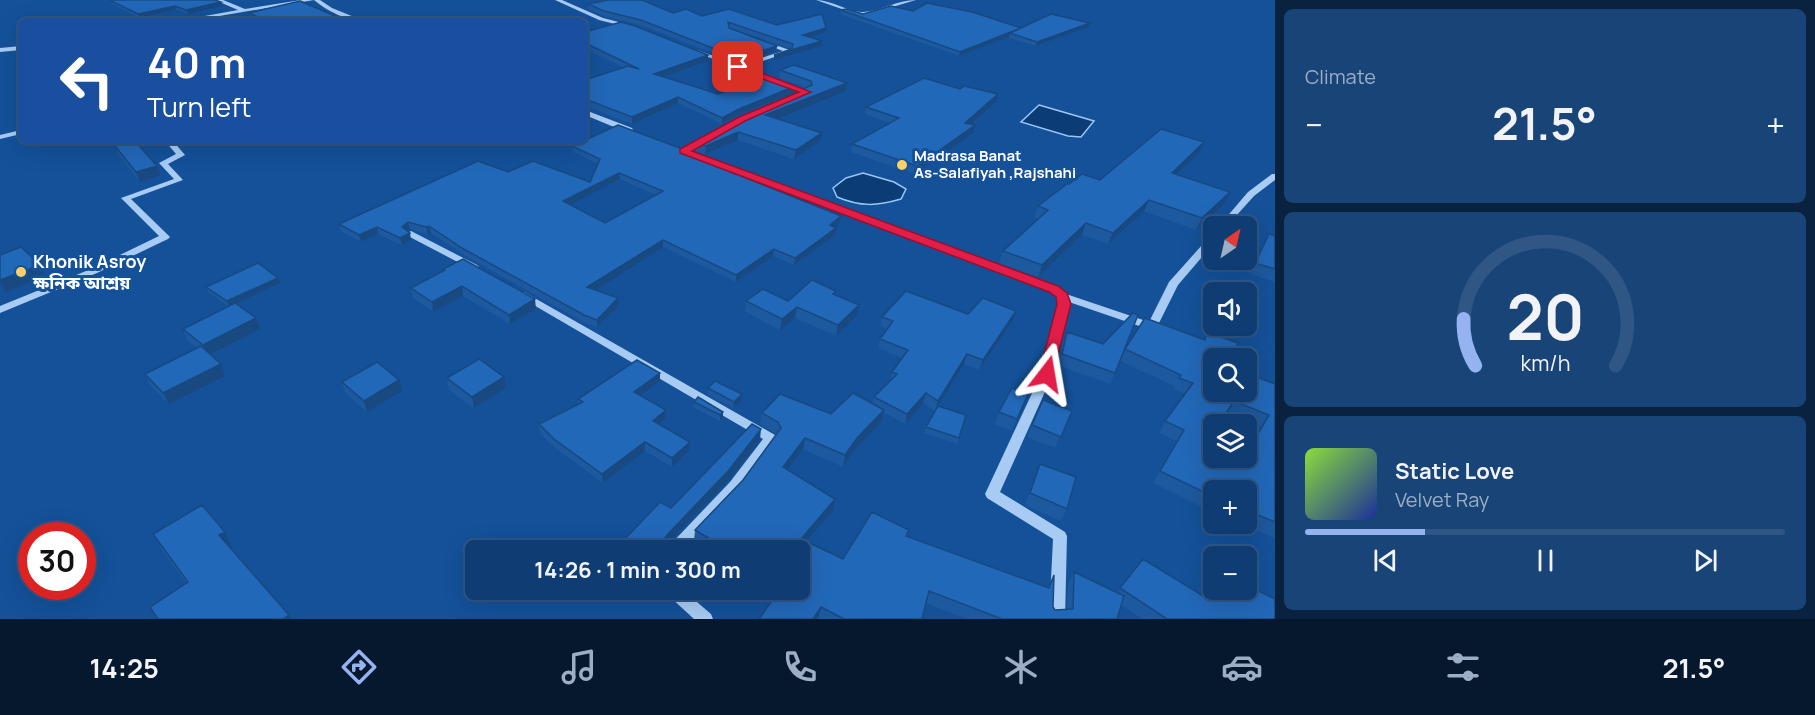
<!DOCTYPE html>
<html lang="en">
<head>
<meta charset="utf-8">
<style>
	body { margin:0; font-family:Manrope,"Noto Sans Bengali",sans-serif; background:#184478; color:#f1f3f6; height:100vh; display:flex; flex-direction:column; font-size:22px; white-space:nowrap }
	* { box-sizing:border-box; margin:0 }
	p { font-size:20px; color:#9baec4 }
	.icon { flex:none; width:33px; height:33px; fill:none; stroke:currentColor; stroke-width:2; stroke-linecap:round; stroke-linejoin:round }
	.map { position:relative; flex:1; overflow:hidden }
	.drawer { display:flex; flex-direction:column; gap:9px; padding:9px; background:#08223f; width:540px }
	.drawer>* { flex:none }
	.top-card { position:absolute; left:18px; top:18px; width:570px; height:126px; border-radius:9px; box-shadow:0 6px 24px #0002,0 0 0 2px #2f5685; background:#1a4fa0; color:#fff; overflow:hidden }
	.needle { width:39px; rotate:34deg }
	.fabs { position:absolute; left:1203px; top:216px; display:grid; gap:12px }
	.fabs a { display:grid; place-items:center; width:54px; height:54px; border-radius:9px; background:#0f3d73; box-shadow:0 6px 24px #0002,0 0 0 2px #2f5685; font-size:30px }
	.speed { position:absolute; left:18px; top:522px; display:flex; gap:12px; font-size:30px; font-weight:700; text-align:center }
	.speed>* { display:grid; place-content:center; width:78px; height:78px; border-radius:50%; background:#0f3d73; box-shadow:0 6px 24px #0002,0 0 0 2px #2f5685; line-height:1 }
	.speed .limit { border:9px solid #d22; background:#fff; color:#111 }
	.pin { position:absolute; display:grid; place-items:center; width:51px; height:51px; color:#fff; margin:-26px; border-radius:12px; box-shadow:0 3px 9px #0006 }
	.me { position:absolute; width:66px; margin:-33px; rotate:14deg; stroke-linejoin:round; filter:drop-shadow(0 0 4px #0008) }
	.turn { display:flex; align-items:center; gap:21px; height:126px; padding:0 30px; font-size:27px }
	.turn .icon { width:78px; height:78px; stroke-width:2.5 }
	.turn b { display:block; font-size:42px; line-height:51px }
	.big { font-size:45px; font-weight:700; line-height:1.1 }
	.drawer .widget { flex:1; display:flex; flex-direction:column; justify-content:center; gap:9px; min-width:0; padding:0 21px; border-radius:9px; background:#184478 }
	.drawer .dial { align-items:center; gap:0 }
	.dial svg { height:156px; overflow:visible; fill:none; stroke:#2f5685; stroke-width:7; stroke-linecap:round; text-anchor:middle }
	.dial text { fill:#f1f3f6; stroke:none }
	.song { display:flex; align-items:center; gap:18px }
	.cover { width:72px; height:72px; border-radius:9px; background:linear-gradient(135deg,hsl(90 70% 55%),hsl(230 70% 35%)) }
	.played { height:6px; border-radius:3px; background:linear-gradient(90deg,#95b2f1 25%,#2f5685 25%) }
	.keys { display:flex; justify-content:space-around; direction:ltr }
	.heat { display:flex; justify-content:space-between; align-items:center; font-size:33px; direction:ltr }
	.trip { position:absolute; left:465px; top:540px; width:345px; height:60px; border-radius:9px; background:#0f3d73; box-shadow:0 6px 24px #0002,0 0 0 2px #2f5685; font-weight:700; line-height:60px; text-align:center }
	.menu { display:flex; height:96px; justify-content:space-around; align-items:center; background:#06182e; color:#9baec4 }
	.menu .icon { width:42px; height:42px }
	.menu .on { color:#95b2f1 }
	.menu b { font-size:27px; color:#f1f3f6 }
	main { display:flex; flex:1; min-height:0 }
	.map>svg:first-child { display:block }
	.water { fill:#0c3c76; stroke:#99c6f6; stroke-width:1.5 }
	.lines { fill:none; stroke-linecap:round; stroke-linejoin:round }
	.minor { fill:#a7cbf3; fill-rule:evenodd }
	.wall { fill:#1d599e; fill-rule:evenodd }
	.shaded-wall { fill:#184981 }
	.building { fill:#2268b8; stroke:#184981; stroke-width:1.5; fill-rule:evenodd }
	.route { fill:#e11d48; stroke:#92132f; stroke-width:1.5 }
	.poi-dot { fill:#ffd069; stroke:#145199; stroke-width:2 }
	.labels { text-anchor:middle; stroke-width:6; stroke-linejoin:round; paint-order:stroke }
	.far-poi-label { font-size:15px; font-weight:bold; fill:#fff; stroke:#145199; text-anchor:start }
	.poi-label { font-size:18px; font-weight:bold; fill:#fff; stroke:#145199; text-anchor:start }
</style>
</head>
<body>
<main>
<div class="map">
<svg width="1275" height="619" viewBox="0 0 1275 619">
	<rect width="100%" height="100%" fill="#145199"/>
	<path class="water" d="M1039 105 1094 121 1081 137 1068 136 1021 122Z
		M863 173 894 182 906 189 901 199C877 206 861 207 837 197L833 188 846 178Z"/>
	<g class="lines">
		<path class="minor" d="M215 0H223L245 9 301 0H320L332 8 364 21C347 21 327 11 314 0L190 21H177L238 10Z
			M555 0H562L603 18 634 26 631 28 599 20Z
			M816 0C832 0 850 13 863 12 881 11 897 0 916 0L862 16Z
			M761 41H765L792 51 745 67 809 91V93L799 96 798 95 801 92 692 51 697 50 739 65 783 51 761 43Z
			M21 46V50L0 52V48Z
			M585 110 632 128 633 130 626 132 585 115Z
			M21 130V134L0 139V135Z
			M165 141H173L185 155 168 164 183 180 131 199 168 235 170 237 168 239 97 273 0 313V306L91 269 159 236 121 198 174 179 159 163 176 154Z
			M677 148H683L1058 287 1066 294 1149 322 1169 282 1211 235 1214 234V243L1178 285 1156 329H1148L1069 302 1053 374 1000 492 1065 532 1067 536 1065 619H1049L1053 539 987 498 985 494 1041 374 1059 304 1057 297 1050 291 677 152Z
			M1272 174H1275V180L1254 196 1227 226H1219L1248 192Z
			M411 231 477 265 479 267 474 270 471 269 408 236 406 234Z
			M524 292 775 435 777 438 775 441 740 490 683 550H667L669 546 730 482 763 439 520 297 519 295 520 293Z
			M665 590H683L711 614 713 619H694L668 595Z"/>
	</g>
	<path class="wall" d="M111 1 222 6 188 14 176 9 140 18 112 4Z
		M588 4 673 13 777 25 825 32 810 37 822 46 774 60V55L792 49 728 27 729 28 777 46 776 51 738 63 641 25 604 16 588 9Z
		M841 10 863 14 913 11 1021 28 1089 27 1035 46 1009 38V37L959 56 840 14Z
		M249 13 347 21H258L250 18Z
		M585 32 708 55V61L663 77 718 94 795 86V92L738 115 722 124 678 103 632 124 585 106V80L623 67 585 49Z
		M780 70 847 83 846 91 777 119 822 133 820 141 794 159 738 140 705 154 695 151 696 142 807 88 779 78Z
		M996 102 971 124 975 125 973 133 915 174 851 152 852 144 890 123 865 114 866 107Z
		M1204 142 1199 153 1177 174 1225 203 1196 230 1144 211 1108 244 1082 235 1038 277 999 263 1003 251 1038 219 1034 218 1038 206 1100 180Z
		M115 146 157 166 161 175 140 182 119 155Z
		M572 146 693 153V157L841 216 840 223 835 227V235L794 265 773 256 736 282 663 247 595 290 618 298 619 306 597 327 585 323 464 255 431 233 428 235 410 229 407 231 411 240 402 245 378 234 361 242 341 231 339 224 508 172 590 182 598 164 573 152ZM620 179 656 195 605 223 570 204Z
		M1269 234 1275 236V282L1249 273Z
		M443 269 536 309 510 324 463 296 433 312 413 298 411 288 444 271Z
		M280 283 236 304 260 329 211 355 225 376 169 404 150 385 145 374 197 348 187 340 183 329 228 306 208 292 206 287Z
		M835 295 859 305 857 316 836 336 795 318 780 330 745 312 746 301H788Z
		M1016 311 1013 320 979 370 964 364 935 411 923 403 905 424 884 413 882 421 855 449 843 467 803 449 788 470 835 499 833 511 807 542 843 559 907 536 1048 587 1054 575 1053 607 1055 610 1067 609 1068 584 1074 572 1117 593 1120 588 1208 600 1214 585V590H1246L1275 619H1142L1121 605 1117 619H967L926 603 922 619H759L770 604 745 590H800V550H709L694 542 695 530 743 480 776 434 760 424 762 413 831 414 872 403 874 397 890 381 892 372 902 358 878 348 880 339 887 329 880 326 882 317 968 314Z
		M1067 332 1103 344 1125 349 1204 340 1207 332 1214 392 1275 384V538L1244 524H1246V490H1214V513L1153 483 1177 441 1159 433 1165 421 1185 394 1173 389 1175 386 1120 361 1110 384 1057 365 1063 343ZM1227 412 1261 427 1246 452V458H1244L1239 466 1203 450 1214 424H1219Z
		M660 373V381L641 395 666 418 659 424 690 442 689 451 672 467 645 451 603 483 555 448 540 433 539 424 578 404V399Z
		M447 378 506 388 474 408 449 390Z
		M342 382 402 391 367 412 345 393Z
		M708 388 742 394V400L733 408 707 394Z
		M694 402 723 412V418L720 421 693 407Z
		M1024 405 1012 431 995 424 999 412Z
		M1072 411 1055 448 1027 437 1032 425Z
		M926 427 959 438 957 444 924 433Z
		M760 440 728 481 667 544 663 550H629L626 549V538L671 508Z
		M1040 464 1067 509 1061 521 1025 505Z
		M153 534 232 548 231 549 291 619H157L150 607 186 583 162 550Z"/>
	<path class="shaded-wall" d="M221 2 222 6 188 14 186 10Z
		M175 6 176 9 140 18 138 14Z
		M1090 23 1089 27 1035 46 1037 42Z
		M826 28 825 32 802 40 803 35Z
		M1021 28 1010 33 1009 37 959 56 960 52Z
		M822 41V46L774 60V55Z
		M777 46 776 51 738 63V58Z
		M708 55V61L654 80V74Z
		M847 83 846 91 765 124V115Z
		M795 86V92L738 115 722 124V118L739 109Z
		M998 94 996 102 963 131 965 123Z
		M678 97V103L632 124V117Z
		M975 125 973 133 915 174 917 166Z
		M738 132V140L705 154 706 146Z
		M822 133 820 141 794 159 796 150Z
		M1204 142 1199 153 1167 183 1172 173Z
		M157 166 161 175 140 182 136 172Z
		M619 173 620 179 564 208 563 201Z
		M1230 192 1225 203 1196 230 1202 218Z
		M1149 200 1144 211 1108 244 1113 233Z
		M841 216 840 223 829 233 830 225Z
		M408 222 410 229 404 234 402 227Z
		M1086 223 1082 235 1038 277 1042 265Z
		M429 226 431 233 428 235 426 227Z
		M377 227 378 234 361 242 359 235Z
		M836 228 835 235 794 265 795 258Z
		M410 233 411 240 402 245 400 238Z
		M663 240V247L588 295 587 287Z
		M774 249 773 256 736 282V275Z
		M40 265 46 276 5 292 0 280Z
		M278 278 280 283 229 307 227 301Z
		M462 286 463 296 433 312 432 302Z
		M618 298 619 306 597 327V320Z
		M535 299 536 309 510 324 509 315Z
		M859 305 857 316 836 336 838 325Z
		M797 307 795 318 780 330 782 319Z
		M1016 311 1013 320 979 370 983 360Z
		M256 318 260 329 208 356 203 345Z
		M967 354 964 364 935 411 938 401Z
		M221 364 225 376 169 404 163 393Z
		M660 373V381L634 400V392Z
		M504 377 506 388 474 408 472 397Z
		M399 380 402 391 367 412 364 401Z
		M926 393 923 403 905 424 907 414Z
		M742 394V400L733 408 734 402Z
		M1028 394 1024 405 1012 431 1017 419Z
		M666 410V418L653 430V421Z
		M884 410 882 421 855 449 843 467 845 455 857 438Z
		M723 412V418L720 421V415Z
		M761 429 760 440 728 481 667 544 663 550H655L668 534Z
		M805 438 803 449 781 479 783 467Z
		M645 442V451L603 483 602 474Z
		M690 442 689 451 672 467V458Z
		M835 499 833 511 799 550 801 539Z
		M225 532 232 548 227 552 219 535Z
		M821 607 818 619H813Z
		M289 615 291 619H283Z"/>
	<path class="building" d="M114 0H215L221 2 186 10 175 6 138 14 111 1Z
		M608 0H642L673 13 686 9 702 16 729 9 777 25 822 14 826 28 803 35 822 41 774 55 792 49 793 44 728 22 729 28 777 46 738 58 641 20 604 11 588 4Z
		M300 1 347 21H267L249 13Z
		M927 3 972 12 1021 28 1051 14 1090 23 1037 42 1010 33 1021 28 960 52 841 10 846 9 863 14 891 6 913 11Z
		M621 22 635 26 708 55 654 74 718 94 768 76 795 86 739 109 722 118 678 97 632 117 585 99V80L628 66 639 69 585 43V32Z
		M794 65 847 83 765 115 822 133 796 150 738 132 706 146 696 142 747 115 812 85 811 81 780 70Z
		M924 78 960 89 964 86 998 94 965 123 975 125 917 166 852 144 899 118 866 107Z
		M618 125 693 153 688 155 841 216 830 225 836 228 795 258 774 249 736 275 663 240 587 287 618 298 597 320 584 315 462 248 429 226 426 227 408 222 402 227 410 233 400 238 377 227 359 235 339 224 478 161 508 172 533 161 590 182 600 159 572 146 585 141V140ZM619 173 663 191 605 223 563 201Z
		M1161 129 1204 142 1172 173 1230 192 1202 218 1149 200 1113 233 1086 223 1042 265 1003 251 1048 210 1038 206 1067 184H1069L1082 174 1100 180Z
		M133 141H135L157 166 136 172 115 146Z
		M1269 234 1275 236V269L1255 263Z
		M21 247 40 265 0 280V255Z
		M463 259 535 299 509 315 462 286 432 302 411 288 445 270 443 269Z
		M258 263 278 278 227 301 206 287Z
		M812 280 836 291 833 294 859 305 838 325 797 307 782 319 746 301 763 289 788 301Z
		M906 291 968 314 983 298 1016 311 983 360 967 354 938 401 926 393 907 414 874 397 897 374 892 372 908 350 880 339 893 321 882 317Z
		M235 303 256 318 203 345 183 329Z
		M1133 313 1138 315 1115 373 1062 354 1067 332 1103 344Z
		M1145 318 1205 340 1207 332 1238 343 1233 358H1214V392H1246V373L1275 384V522L1246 510V490H1214V497L1160 471 1184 430 1165 421 1193 383 1179 378 1181 375 1125 349ZM1234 401 1269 415 1246 454V458H1244L1239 466 1220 458H1214V455L1202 449 1214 432V424H1219Z
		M201 346 221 364 163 393 145 374Z
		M479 359 504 377 472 397 447 378Z
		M637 360 660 373 634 392 666 410 653 421 690 442 672 458 645 442 602 474 554 439 539 424 583 402 578 399Z
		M377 362 399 380 364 401 342 382Z
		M715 381 742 394 734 402 708 388Z
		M1012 388 1028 394 1017 419 999 412Z
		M853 393 884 410 857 438 845 455 805 438 783 467 835 499 801 539 843 559 872 512 909 530 906 536 1049 588 1054 575 1053 607 1055 610 1073 609 1074 572 1124 596 1117 619H1002L929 591 922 619H844L821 607 813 619H759L776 595 767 590H800V550H729L695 530 743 480 781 428 778 422 762 413 780 394 831 414Z
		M698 397 723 412 720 415 694 402Z
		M1043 400 1072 411 1061 437 1032 425Z
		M938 406 966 415 959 438 926 427Z
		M752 424 761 429 729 470 668 534 655 550H645L626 538 660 502 671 508Z
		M1040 464 1076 477 1067 509 1030 493Z
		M202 505 225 532 219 535 289 615 283 619H158L150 607 188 582 153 534Z
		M1143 559 1211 601 1215 590H1246V585L1275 599V619H1167L1120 588Z"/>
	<path class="route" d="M735 65H741L811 92 745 121 692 151 1058 286 1067 293 1071 304 1052 378 1047 379 1039 374 1057 304 1056 297 1049 292 680 153V149L739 117 799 92 735 69Z"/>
	<g class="poi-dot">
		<circle cx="902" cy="165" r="6"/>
		<circle cx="21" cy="272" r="6"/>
	</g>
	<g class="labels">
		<g class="far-poi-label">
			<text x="914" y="161">Madrasa Banat<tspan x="914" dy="17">As-Salafiyah ,Rajshahi</tspan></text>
		</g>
		<g class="poi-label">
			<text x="33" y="268">Khonik Asroy<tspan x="33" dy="21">ক্ষনিক আশ্রয়</tspan></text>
		</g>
	</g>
</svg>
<div class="fabs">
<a><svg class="needle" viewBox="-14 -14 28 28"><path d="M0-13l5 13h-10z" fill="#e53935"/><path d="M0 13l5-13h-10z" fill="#9baec4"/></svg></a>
<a><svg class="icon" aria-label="sound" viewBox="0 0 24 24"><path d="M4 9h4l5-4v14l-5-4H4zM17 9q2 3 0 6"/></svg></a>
<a><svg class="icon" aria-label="search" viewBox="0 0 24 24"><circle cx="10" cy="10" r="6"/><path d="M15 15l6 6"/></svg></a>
<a><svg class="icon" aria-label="layers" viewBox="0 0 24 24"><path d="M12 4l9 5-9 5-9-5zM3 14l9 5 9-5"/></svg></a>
<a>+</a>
<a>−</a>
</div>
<div class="speed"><div class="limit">30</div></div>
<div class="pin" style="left:738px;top:67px;background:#d93025"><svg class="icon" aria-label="arrive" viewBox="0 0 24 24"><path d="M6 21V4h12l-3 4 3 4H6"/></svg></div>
<svg class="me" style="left:1047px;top:374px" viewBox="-20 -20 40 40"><path d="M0-17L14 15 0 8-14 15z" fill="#e11d48" stroke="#fff" stroke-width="4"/></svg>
<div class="trip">14:26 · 1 min · 300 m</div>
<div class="top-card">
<div class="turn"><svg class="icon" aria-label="left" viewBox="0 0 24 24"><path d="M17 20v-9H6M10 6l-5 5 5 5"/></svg><div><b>40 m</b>Turn left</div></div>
</div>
</div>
<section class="drawer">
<div class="widget"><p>Climate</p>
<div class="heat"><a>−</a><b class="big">21.5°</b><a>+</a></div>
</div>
<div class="widget dial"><svg viewBox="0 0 100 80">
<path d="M14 69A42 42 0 1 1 86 69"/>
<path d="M14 69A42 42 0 0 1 8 45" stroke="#95b2f1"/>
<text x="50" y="56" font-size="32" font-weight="700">20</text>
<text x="50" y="72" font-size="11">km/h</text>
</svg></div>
<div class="widget">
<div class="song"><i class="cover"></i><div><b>Static Love</b><p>Velvet Ray</p></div></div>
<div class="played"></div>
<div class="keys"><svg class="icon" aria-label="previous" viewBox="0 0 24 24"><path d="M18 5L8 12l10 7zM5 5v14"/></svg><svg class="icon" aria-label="pause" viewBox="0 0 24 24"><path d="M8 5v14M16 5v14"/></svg><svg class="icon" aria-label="next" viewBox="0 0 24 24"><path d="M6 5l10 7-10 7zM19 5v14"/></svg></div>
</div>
</section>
</main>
<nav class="menu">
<b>14:25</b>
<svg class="icon on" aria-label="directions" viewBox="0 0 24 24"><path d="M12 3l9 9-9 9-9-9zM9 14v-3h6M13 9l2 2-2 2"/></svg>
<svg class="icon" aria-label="music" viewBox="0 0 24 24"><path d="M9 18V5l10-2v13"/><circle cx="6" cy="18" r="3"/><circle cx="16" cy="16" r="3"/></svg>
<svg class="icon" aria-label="phone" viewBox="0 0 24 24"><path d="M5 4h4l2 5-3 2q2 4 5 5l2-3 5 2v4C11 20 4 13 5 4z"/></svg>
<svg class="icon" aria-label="climate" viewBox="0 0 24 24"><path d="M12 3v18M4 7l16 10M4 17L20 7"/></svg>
<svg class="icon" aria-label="car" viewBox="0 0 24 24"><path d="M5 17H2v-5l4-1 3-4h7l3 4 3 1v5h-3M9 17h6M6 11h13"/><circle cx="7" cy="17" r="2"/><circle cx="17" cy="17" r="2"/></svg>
<svg class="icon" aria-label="filters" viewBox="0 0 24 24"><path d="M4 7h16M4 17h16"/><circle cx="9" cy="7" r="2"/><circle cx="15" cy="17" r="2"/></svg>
<b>21.5°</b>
</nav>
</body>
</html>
